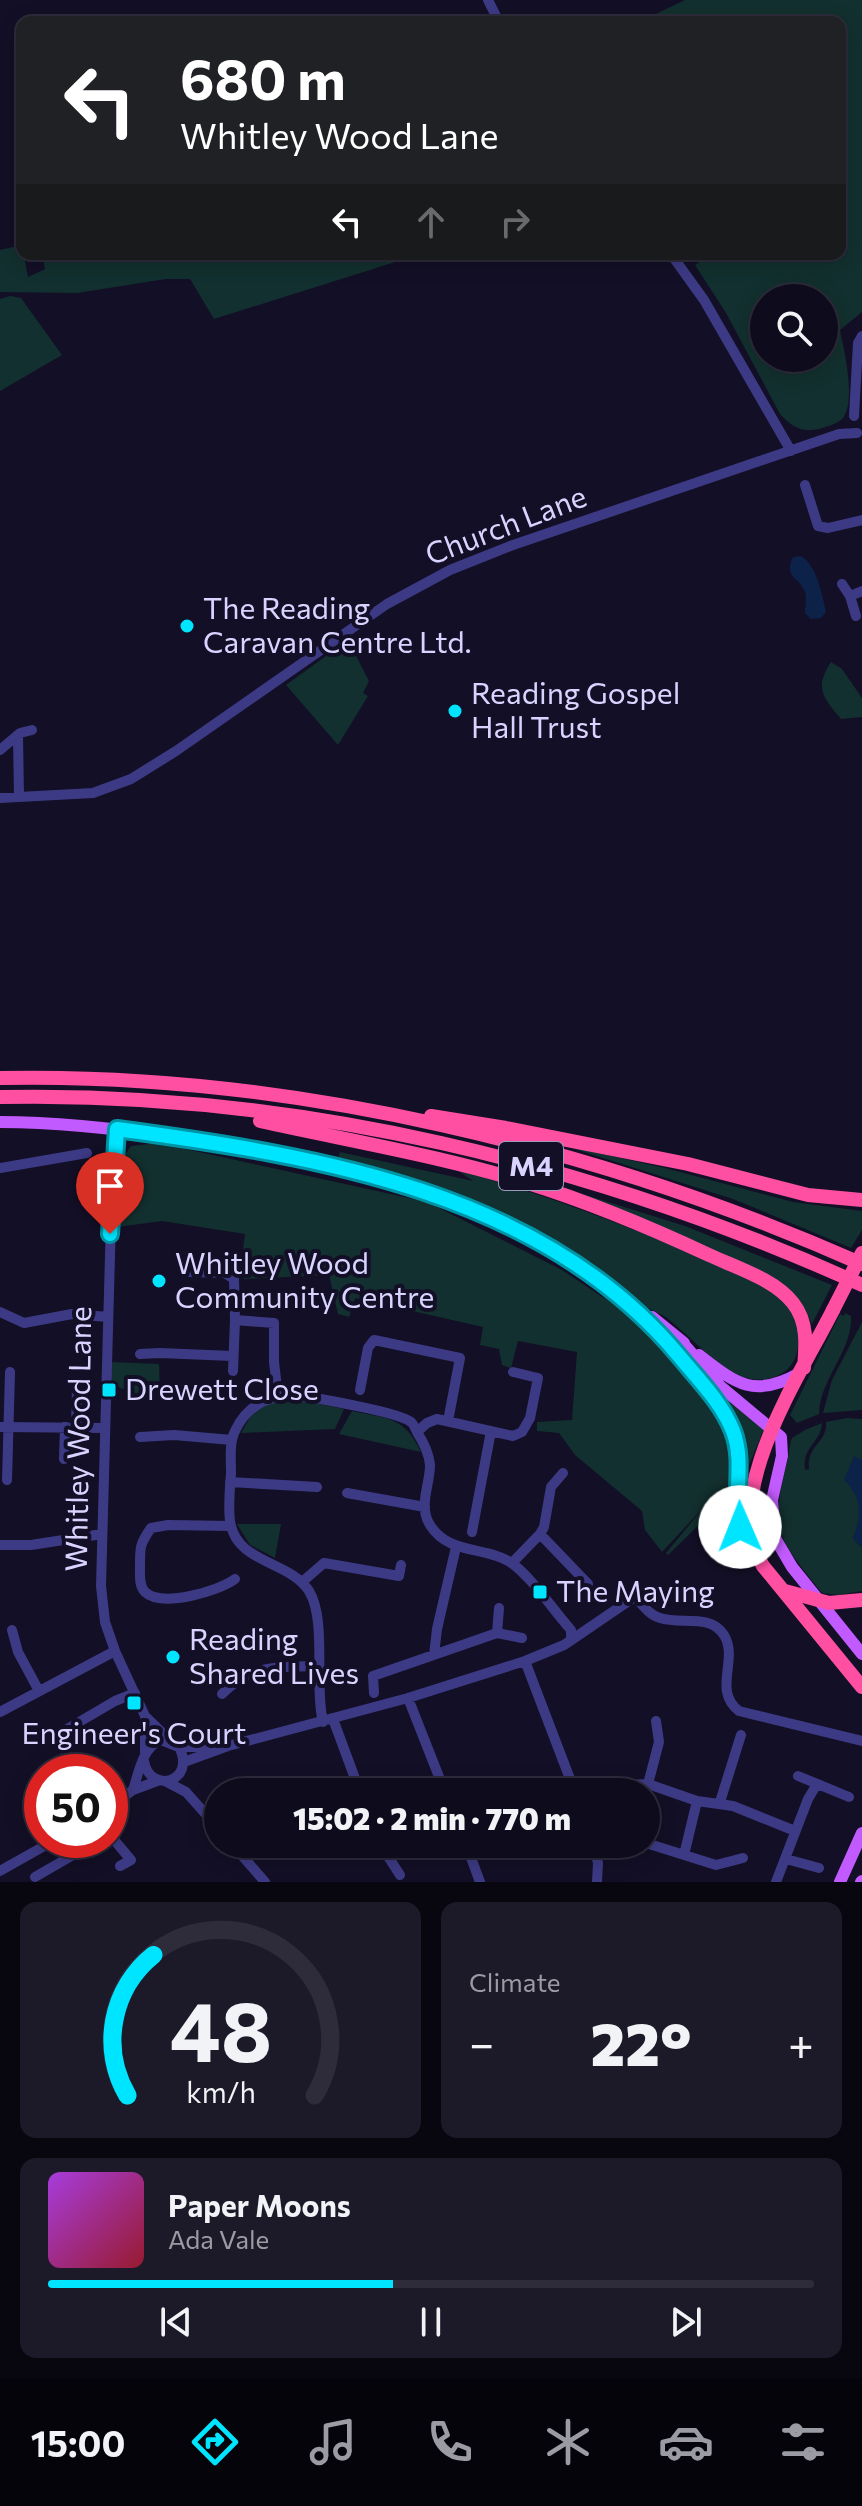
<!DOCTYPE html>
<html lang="en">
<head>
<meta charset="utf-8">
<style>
	body { margin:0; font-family:Commissioner,sans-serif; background:#1c1929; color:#f1f3f6; height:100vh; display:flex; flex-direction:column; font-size:30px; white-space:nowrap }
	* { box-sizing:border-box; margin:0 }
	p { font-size:26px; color:#9b9ba3 }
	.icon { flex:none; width:44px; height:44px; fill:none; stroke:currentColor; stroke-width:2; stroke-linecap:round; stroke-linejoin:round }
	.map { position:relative; height:1882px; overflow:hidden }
	.panel { display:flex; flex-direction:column; gap:20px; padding:20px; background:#08060f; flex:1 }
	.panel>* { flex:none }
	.top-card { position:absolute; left:16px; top:16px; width:830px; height:244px; border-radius:16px; box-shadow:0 4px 20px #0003,0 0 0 2px #2e2b3b; background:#202124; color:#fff; overflow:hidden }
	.tools { position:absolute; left:750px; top:284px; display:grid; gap:16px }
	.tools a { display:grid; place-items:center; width:88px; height:88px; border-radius:50%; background:#0e0b1c; box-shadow:0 4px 20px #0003,0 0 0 2px #2e2b3b; font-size:40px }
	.speed { position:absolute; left:24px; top:1754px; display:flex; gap:16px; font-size:40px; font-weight:700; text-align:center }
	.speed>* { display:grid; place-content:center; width:104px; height:104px; border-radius:50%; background:#0e0b1c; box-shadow:0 4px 20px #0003,0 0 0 2px #2e2b3b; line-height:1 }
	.speed .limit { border:12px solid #d22; background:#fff; color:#111 }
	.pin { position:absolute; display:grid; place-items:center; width:68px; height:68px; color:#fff; margin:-82px -34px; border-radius:50% 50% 50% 0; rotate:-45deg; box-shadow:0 0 8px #0007 }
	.pin .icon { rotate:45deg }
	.me { position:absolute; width:88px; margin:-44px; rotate:359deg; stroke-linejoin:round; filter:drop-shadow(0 0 6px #0008) }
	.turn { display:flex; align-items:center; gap:28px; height:168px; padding:0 32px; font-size:36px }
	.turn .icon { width:104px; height:104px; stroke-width:2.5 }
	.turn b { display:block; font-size:56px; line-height:68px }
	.lanes { display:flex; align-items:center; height:76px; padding:0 32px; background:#0003; justify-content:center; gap:40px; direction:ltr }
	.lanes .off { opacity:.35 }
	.big { font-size:60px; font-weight:800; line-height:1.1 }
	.panel .card { flex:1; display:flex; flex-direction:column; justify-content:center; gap:12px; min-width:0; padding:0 28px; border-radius:16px; background:#1c1929 }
	.panel .dial { align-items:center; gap:0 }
	.dial svg { height:208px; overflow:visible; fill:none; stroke:#2e2b3b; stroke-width:7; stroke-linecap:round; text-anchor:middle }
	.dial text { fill:#f1f3f6; stroke:none }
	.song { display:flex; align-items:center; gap:24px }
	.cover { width:96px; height:96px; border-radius:12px; background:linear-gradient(135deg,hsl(280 70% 55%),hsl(350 70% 35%)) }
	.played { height:8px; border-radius:4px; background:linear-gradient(90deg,#00e5ff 45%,#2e2b3b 45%) }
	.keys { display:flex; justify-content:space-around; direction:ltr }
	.heat { display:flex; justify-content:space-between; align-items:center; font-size:44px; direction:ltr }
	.panel .tiles { flex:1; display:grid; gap:20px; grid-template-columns:1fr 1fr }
	.card:last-child { grid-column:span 2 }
	.trip { position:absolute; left:204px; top:1778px; width:456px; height:80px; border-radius:40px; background:#0e0b1c; box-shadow:0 4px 20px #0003,0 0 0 2px #2e2b3b; font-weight:800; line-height:80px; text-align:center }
	.tab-bar { display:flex; height:128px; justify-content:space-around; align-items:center; background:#06040b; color:#9b9ba3 }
	.tab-bar .icon { width:56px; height:56px }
	.tab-bar .selected { color:#00e5ff }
	.tab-bar b { font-size:36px; color:#f1f3f6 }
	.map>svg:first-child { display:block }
	.green { fill:#12302f; fill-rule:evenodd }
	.water { fill:#0c2248 }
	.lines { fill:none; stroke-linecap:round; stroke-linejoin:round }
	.minor { stroke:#3d3a85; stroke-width:10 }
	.major { stroke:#c25bff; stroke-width:12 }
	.highway { stroke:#ff4fa3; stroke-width:14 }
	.highway-bridge { stroke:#ff4fa3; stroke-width:14 }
	.route-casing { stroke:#0095a6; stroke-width:20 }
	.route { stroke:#00e5ff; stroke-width:14 }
	.poi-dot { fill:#00e5ff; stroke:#130f26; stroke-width:3 }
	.labels { text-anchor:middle; stroke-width:8; stroke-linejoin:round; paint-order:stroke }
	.shield { fill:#130f26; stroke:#9e99be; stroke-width:2 }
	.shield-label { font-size:28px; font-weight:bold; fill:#d9d4ff }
	.street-label { font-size:30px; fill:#d9d4ff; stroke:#130f26 }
	.poi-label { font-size:30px; fill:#d9d4ff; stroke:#130f26; text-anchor:start }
</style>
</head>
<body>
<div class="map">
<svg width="862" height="1882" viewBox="0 0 862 1882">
	<rect width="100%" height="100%" fill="#130f26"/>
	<path class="green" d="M685 0H862V312L840 330C844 350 857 402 842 419 837 424 826 427 819 429 801 433 791 426 780 414L726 313 695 265 711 254H840V22H639ZM764 298H824V358H764Z
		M22 245 28 277 45 269 42 254H410L411 257 214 319 190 279H166L77 293 0 292V250Z
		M10 296 21 298 62 355 0 391V299Z
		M348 640 369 681 363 693 368 696 338 745 286 685Z
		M831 662 842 669 862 698V717L841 719C823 698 814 688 831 662Z
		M158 1143 427 1202 562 1270 604 1298 624 1306 647 1326 709 1397 735 1447 734 1518 702 1522 668 1555 666 1553 704 1507 662 1552 645 1530 642 1511 575 1455 559 1433 537 1431V1422L572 1420 577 1352 518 1341 511 1368 502 1365 499 1349 480 1345 483 1327 355 1298 349 1317 338 1314 329 1275 244 1279 240 1273 245 1234 162 1221 117 1227 121 1160 131 1146Z
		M562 1145 665 1168 793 1202 862 1211V1230L851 1248 733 1199Z
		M340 1152 473 1181 457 1170C541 1193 620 1223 701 1257 728 1269 772 1282 789 1307 797 1319 800 1333 798 1347 795 1374 768 1385 743 1377 721 1370 687 1334 667 1318 657 1311 645 1308 635 1301 606 1280 579 1256 547 1238 486 1203 404 1183 337 1161Z
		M541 1181 685 1226 832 1285 812 1324 801 1303Z
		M845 1313 851 1316C853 1351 820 1378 819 1414L797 1423 790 1415 840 1314 844 1316Z
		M862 1322V1410L823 1413 832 1380Z
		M110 1362 159 1364 160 1394H138L109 1384Z
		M702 1373 764 1429 747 1470 736 1426Z
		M279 1400 304 1401 344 1409 335 1429 241 1433 253 1412Z
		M352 1411C388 1419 404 1416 421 1452L339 1434Z
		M847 1418 862 1419V1460L854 1457 851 1487 860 1502V1520L853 1538 862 1548V1591L838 1595 822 1593C779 1539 769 1532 787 1463 789 1455 789 1446 792 1438L805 1430 822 1423C821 1443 802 1446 805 1470L809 1469C806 1446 828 1442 826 1422Z
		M237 1524H281L275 1558 250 1545Z"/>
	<path class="water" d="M801 556C817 566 822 594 826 612L821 618 811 619 805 613C805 607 807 597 805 592 799 576 783 578 793 557Z
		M854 1456 862 1460V1548L853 1538C862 1515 862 1497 844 1480Z"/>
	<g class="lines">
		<path class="minor" d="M488 0 499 22
			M671 254 704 300 791 451
			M854 416 858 343 862 336
			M805 485 818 526 828 528 862 520
			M842 584 850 596 856 616
			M850 596 862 591
			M18 735 19 797
			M0 750 20 733 32 730
			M0 798 93 793 131 779 176 751 387 604 450 570 513 545 839 434 857 433
			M117 1129 112 1182 101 1586 105 1622 115 1651 145 1716 173 1743
			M0 1168 87 1153
			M189 1272 225 1273 234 1279 235 1320
			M0 1312 24 1323 72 1314 108 1317
			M140 1354 160 1353 232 1356
			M233 1371 235 1320 274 1323V1362L278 1396
			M360 1390 368 1348 374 1340 460 1358 448 1421
			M0 1427 105 1428
			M76 1427 77 1385
			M417 1432 427 1423 437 1419 513 1436 522 1432 530 1418 538 1378 513 1372
			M140 1437 174 1435 232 1440
			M64 1459 65 1427
			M563 1473 551 1487 544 1527 540 1534 588 1584
			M7 1480 10 1372
			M230 1482 317 1487
			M347 1493 425 1507
			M231 1526 168 1525 151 1528C139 1545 140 1548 140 1569 140 1576 139 1586 145 1592 162 1608 219 1591 235 1579
			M472 1532 491 1431
			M0 1545H31L102 1534
			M512 1563 540 1534
			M302 1582 324 1563 399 1576 401 1565
			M12 1630 18 1652 39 1691
			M497 1633 499 1608
			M434 1655 437 1629 456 1547
			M525 1661 575 1792
			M374 1693 373 1676 497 1633 522 1638
			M222 1694C251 1664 279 1667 318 1666
			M408 1698 445 1792
			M0 1712 115 1651
			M333 1719 360 1792
			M323 1722C314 1685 327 1620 309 1591 289 1560 236 1564 230 1521 228 1506 230 1488 231 1473 231 1460 229 1443 235 1431 257 1383 307 1396 347 1404 361 1407 401 1414 411 1422 413 1423 416 1430 417 1432 424 1443 429 1453 430 1465 430 1485 418 1506 430 1525 449 1555 484 1546 510 1562 531 1576 553 1610 571 1630V1638
			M145 1752V1716
			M144 1761C150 1795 197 1782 179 1747
			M184 1762 228 1746 408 1698 525 1661 564 1645 633 1598H636C643 1606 650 1615 660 1618 681 1625 710 1613 724 1635 739 1660 712 1690 739 1711L862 1741
			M73 1768 57 1735 115 1701 135 1693
			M798 1776 849 1797
			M165 1781 186 1792 218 1828
			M648 1784 659 1742 656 1721
			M133 1790C139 1772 142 1748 161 1740L179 1747H216
			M574 1791 593 1787 648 1784 697 1801 733 1806 795 1831
			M720 1802 741 1735
			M110 1807 133 1790 160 1780
			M110 1835 131 1860 120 1866
			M646 1843 716 1865 743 1858
			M232 1844 265 1882
			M380 1844 400 1875
			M466 1844 480 1882
			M593 1844 598 1863 597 1882
			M684 1855 697 1801
			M786 1859 819 1868
			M0 1871 55 1840
			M35 1877 80 1851 84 1847V1840
			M776 1882 808 1799 817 1784"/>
		<path class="major" d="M0 1122C61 1122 120 1129 180 1138 321 1157 472 1190 590 1272 637 1304 674 1348 709 1392 726 1413 737 1436 739 1463 742 1503 728 1526 759 1560
			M652 1317 684 1343
			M681 1341 720 1386 781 1437 782 1456 772 1500 775 1538 792 1567 862 1654
			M699 1355C736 1384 754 1399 800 1373
			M840 1882 862 1833
			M861 1882 862 1881"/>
		<path class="highway" d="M0 1078C290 1072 598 1147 862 1264
			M0 1097C295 1091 594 1163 862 1285
			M431 1116 506 1128 688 1164 808 1195 862 1200
			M260 1121C350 1141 440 1156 528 1183 589 1202 651 1228 709 1255 737 1268 774 1279 793 1303 808 1322 806 1345 804 1368
			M833 1310C800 1376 719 1495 763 1566L862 1687
			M785 1591 829 1603 862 1600"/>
		<path class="highway-bridge" d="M833 1310 862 1253"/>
	</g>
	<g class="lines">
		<defs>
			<path id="route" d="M110 1234 117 1129C318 1156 544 1192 680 1357 699 1380 722 1403 733 1431 745 1463 733 1494 740 1527"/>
		</defs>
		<use href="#route" class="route-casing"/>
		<use href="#route" class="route"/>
	</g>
	<g class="poi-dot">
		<circle cx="187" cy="626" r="8"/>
		<circle cx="455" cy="711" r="8"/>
		<circle cx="159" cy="1281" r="8"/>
		<rect x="101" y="1382" width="16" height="16" rx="4"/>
		<rect x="532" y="1584" width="16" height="16" rx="4"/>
		<circle cx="173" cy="1657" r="8"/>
		<rect x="126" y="1695" width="16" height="16" rx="4"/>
	</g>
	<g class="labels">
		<rect class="shield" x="499" y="1142" width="64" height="48" rx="6"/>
		<g class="shield-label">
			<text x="531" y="1176">M4</text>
		</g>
		<g class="street-label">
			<text transform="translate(506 526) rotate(-21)" y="10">Church Lane</text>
			<text transform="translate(79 1439) rotate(-89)" y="10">Whitley Wood Lane</text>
		</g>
		<g class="poi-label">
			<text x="203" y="619">The Reading<tspan x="203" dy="34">Caravan Centre Ltd.</tspan></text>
			<text x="471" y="704">Reading Gospel<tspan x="471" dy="34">Hall Trust</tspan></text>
			<text x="175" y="1274">Whitley Wood<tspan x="175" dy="34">Community Centre</tspan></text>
			<text x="125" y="1400">Drewett Close</text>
			<text x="556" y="1602">The Maying</text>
			<text x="189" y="1650">Reading<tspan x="189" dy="34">Shared Lives</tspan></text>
			<text x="134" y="1744" text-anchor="middle">Engineer's Court</text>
		</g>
	</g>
</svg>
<div class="tools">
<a><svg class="icon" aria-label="search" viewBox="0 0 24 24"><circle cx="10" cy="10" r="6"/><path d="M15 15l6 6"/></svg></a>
</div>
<div class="speed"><div class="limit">50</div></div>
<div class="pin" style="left:110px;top:1234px;background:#d93025"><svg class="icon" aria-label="arrive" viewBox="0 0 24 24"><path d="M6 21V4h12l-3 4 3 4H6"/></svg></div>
<svg class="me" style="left:740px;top:1527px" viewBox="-20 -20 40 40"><circle r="19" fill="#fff"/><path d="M0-13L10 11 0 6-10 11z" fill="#00e5ff"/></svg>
<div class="trip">15:02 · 2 min · 770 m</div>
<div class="top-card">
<div class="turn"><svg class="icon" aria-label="left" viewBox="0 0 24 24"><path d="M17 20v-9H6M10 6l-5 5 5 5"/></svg><div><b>680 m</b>Whitley Wood Lane</div></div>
<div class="lanes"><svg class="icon" aria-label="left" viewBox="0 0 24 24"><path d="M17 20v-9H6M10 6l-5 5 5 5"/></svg><svg class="icon off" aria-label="ahead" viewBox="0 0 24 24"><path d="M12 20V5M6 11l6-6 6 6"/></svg><svg class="icon off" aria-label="right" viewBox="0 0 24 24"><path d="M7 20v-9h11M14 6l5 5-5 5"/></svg></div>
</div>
</div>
<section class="panel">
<div class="tiles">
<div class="card dial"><svg viewBox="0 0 100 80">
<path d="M14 69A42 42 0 1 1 86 69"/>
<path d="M14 69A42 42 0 0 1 24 15" stroke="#00e5ff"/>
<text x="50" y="56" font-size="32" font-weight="700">48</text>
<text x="50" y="72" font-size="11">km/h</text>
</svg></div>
<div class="card"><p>Climate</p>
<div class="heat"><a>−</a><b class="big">22°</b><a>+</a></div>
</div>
<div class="card">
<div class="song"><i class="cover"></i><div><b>Paper Moons</b><p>Ada Vale</p></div></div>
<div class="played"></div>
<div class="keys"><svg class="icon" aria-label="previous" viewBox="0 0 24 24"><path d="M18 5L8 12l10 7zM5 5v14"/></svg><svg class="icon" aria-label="pause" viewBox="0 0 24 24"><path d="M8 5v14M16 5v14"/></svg><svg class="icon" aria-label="next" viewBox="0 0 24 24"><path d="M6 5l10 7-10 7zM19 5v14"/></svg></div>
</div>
</div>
</section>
<nav class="tab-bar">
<b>15:00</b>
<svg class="icon selected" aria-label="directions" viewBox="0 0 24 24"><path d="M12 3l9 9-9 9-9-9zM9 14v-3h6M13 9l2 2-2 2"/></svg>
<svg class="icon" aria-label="music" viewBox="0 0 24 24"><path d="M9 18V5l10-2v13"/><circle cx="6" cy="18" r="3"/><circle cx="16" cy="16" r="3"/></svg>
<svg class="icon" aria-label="phone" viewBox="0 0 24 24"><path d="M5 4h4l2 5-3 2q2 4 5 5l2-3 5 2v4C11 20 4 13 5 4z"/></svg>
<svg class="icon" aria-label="climate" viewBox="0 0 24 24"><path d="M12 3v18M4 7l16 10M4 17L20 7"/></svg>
<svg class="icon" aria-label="car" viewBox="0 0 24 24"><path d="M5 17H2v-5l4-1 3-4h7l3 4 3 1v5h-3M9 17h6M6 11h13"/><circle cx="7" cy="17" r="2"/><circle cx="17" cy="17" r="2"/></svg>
<svg class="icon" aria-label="filters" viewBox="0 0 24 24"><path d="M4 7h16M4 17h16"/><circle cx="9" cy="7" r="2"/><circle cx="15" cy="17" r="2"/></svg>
</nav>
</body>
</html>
